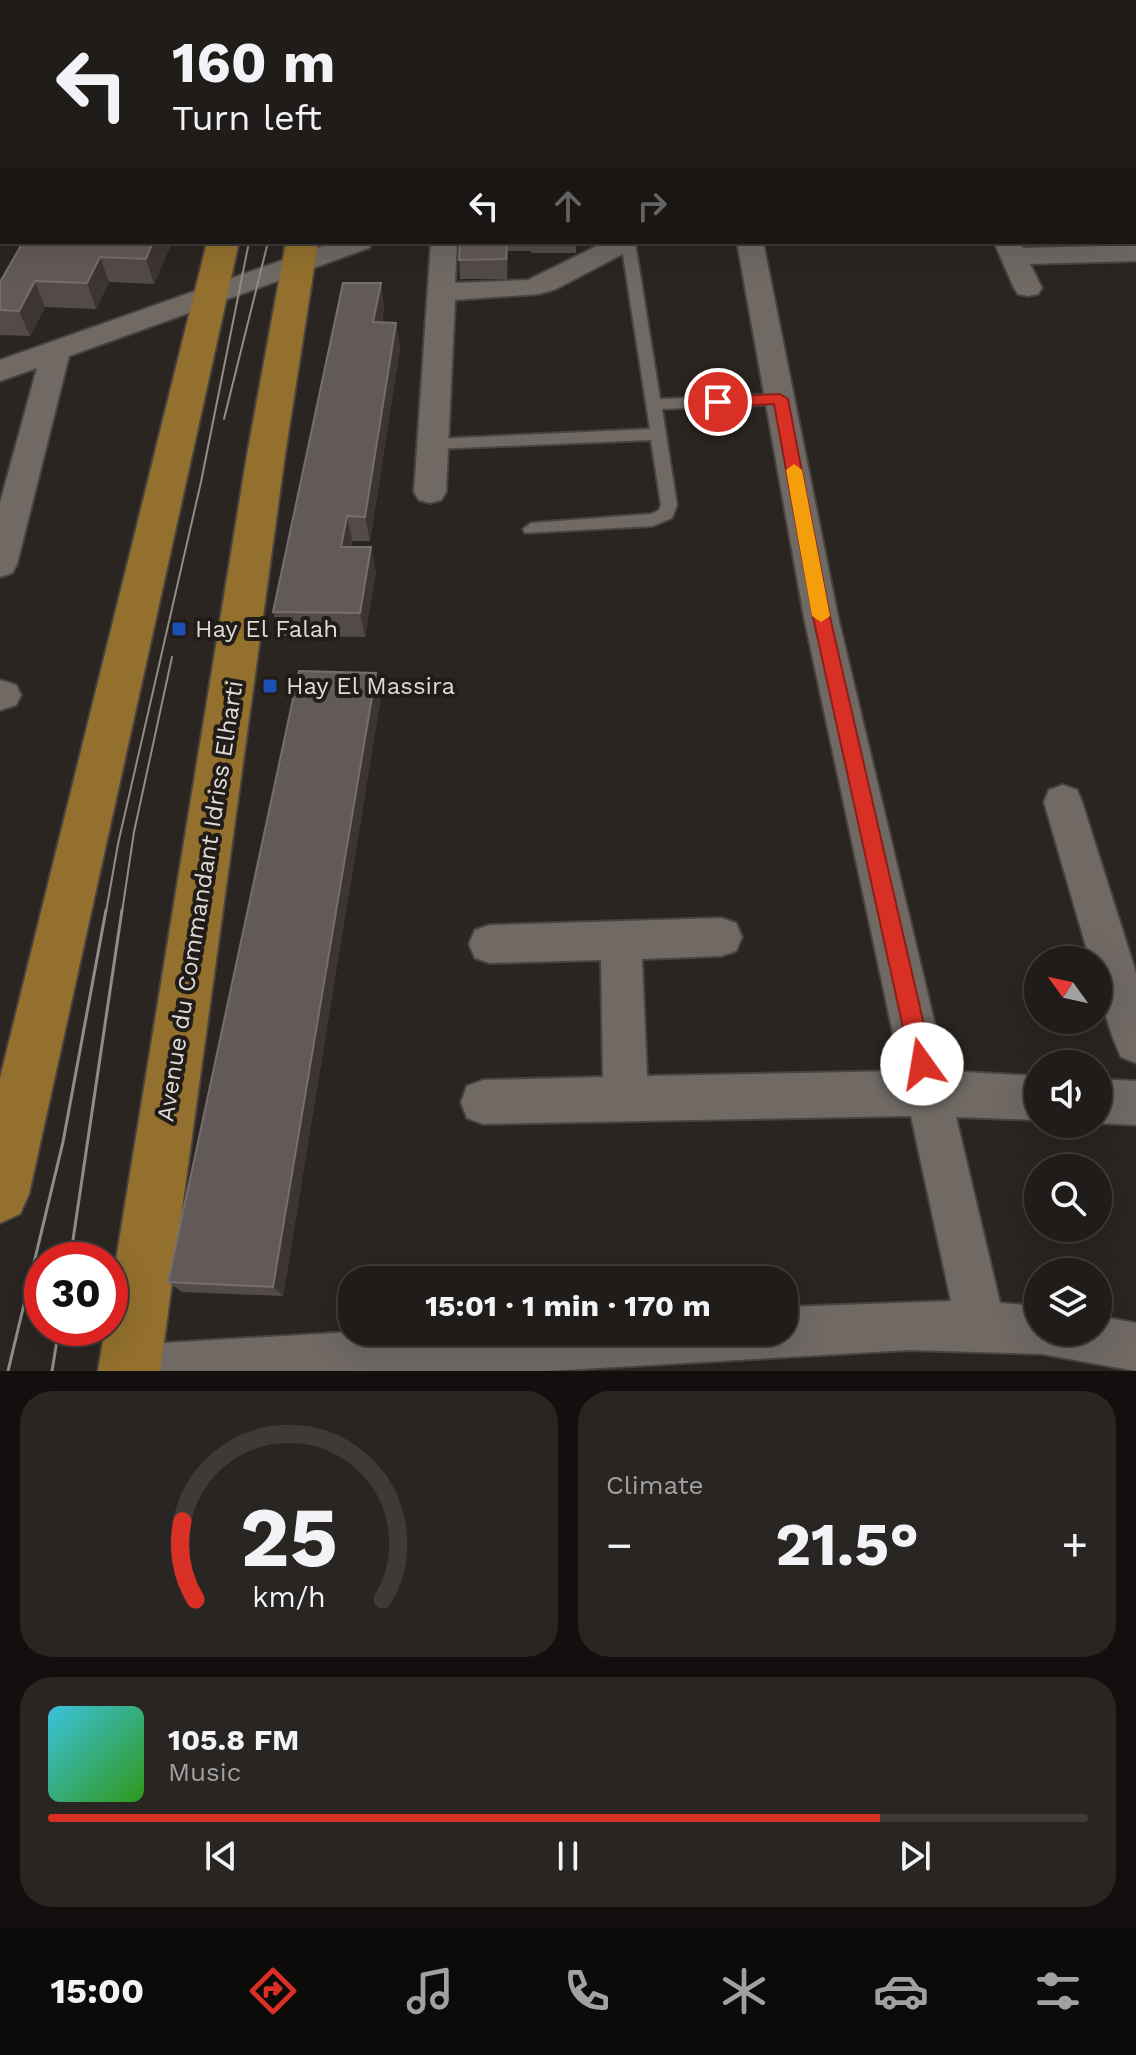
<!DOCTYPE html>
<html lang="en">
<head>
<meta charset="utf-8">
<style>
	body { margin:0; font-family:"Work Sans",sans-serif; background:#282522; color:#f1f3f6; height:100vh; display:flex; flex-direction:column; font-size:30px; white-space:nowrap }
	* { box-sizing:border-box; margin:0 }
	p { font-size:26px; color:#a2a1a2 }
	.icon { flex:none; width:44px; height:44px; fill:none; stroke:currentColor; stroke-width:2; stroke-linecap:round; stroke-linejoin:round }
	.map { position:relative; height:1371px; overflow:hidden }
	.sheet { display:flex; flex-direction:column; gap:20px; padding:20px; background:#120f0e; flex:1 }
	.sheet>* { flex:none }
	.hud { position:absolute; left:0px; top:0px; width:1136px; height:244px; box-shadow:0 8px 32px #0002,0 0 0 2px #3d3a38; background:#201c19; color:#f1f3f6; overflow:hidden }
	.needle { width:52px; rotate:303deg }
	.controls { position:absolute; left:1024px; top:946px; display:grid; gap:16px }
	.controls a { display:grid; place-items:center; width:88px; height:88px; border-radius:50%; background:#201c19; box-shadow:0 8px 32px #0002,0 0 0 2px #3d3a38; font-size:40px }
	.speed { position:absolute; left:24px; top:1242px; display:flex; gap:16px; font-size:40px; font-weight:700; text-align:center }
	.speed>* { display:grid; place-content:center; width:104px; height:104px; border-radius:50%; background:#201c19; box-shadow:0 8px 32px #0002,0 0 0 2px #3d3a38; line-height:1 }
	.speed .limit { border:12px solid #d22; background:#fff; color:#111 }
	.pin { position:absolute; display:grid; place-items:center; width:68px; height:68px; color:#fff; margin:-34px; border:4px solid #fff; border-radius:50%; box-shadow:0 2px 8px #0007 }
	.me { position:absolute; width:88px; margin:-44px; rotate:347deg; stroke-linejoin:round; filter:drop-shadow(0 0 6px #0008) }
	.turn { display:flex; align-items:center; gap:28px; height:168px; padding:0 40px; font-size:36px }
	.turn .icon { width:104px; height:104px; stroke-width:2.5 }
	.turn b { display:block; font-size:56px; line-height:68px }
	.lanes { display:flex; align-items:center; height:76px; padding:0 40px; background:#0003; justify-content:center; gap:40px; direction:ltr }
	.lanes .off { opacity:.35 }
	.big { font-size:60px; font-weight:700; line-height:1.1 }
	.sheet .tile { flex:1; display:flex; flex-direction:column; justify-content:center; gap:12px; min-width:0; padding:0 28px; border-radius:32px; background:#282522 }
	.sheet .dial { align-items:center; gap:0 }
	.dial svg { height:208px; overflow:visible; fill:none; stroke:#3d3a38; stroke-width:7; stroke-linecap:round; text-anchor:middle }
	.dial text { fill:#f1f3f6; stroke:none }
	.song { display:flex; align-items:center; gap:24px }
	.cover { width:96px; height:96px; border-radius:12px; background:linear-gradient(135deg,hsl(190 70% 55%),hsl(110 70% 35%)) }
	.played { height:8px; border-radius:4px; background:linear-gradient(90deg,#d93025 80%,#3d3a38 80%) }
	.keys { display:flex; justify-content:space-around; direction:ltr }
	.heat { display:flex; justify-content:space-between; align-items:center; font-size:44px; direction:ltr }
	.sheet .tiles { flex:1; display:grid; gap:20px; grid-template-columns:1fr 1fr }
	.tile:last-child { grid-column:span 2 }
	.trip { position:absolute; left:338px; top:1266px; width:460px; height:80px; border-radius:32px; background:#201c19; box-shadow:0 8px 32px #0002,0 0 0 2px #3d3a38; font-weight:700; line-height:80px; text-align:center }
	.tabs { display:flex; height:128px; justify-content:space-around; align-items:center; background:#0d0b0a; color:#a2a1a2 }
	.tabs .icon { width:56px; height:56px }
	.tabs .current { color:#d93025 }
	.tabs b { font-size:36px; color:#f1f3f6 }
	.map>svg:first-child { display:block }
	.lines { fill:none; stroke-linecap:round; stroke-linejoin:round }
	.lane-casing { stroke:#48433f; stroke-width:4 }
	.street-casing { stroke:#48433f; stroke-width:4 }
	.primary-casing { stroke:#48433f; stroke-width:4 }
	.lane { fill:#706964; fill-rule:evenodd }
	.street { fill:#706964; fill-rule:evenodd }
	.primary { fill:#93702d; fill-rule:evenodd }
	.tram-far1 { stroke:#908c88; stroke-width:2 }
	.tram { stroke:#908c88; stroke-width:3 }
	.wall { fill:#534b4a }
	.shaded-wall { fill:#3d3533 }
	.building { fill:#625a59; stroke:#766e6d; stroke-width:2 }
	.route { fill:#d93025; stroke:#8d1f18; stroke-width:2 }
	.slow { fill:#f59e0b }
	.transit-dot { fill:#1a4fb4; stroke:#211c17; stroke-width:3 }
	.labels { text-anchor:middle; stroke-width:8; stroke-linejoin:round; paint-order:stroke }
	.poi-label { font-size:24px; fill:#dedad7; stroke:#211c17; text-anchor:start }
	.street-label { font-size:24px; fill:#dedad7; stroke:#211c17 }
</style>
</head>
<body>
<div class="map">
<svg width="1136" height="1371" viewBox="0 0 1136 1371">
	<rect width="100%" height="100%" fill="#2b2521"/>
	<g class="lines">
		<defs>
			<path id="lane" d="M869 0H879V2H869Z
				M0 147H2V155H0Z
				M1134 191H1136V199H1134Z
				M621 242H635L660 399 780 394 787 399 780 404 662 409 677 505 672 518 653 526 525 533 523 529 531 523 651 514 659 510 661 505 651 440 434 449 426 444 434 439 650 429Z"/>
			<path id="street" d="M84 0H106L83 2Z
				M522 0H544V2H522Z
				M607 0H629V2H607Z
				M769 0H791V2H769Z
				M1058 0H1080L1081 2H1059Z
				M1134 38H1136V52H1134Z
				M0 63H2V77H0Z
				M0 110H2V124H0Z
				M1134 113H1136V127H1134Z
				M1134 171 1136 172V190L1134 189Z
				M0 191H2V207H0Z
				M334 242H373L369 248 69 356 17 564 12 573 0 577V503L37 368 0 381V360Z
				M431 242H457L455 283 528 280 605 242H638L634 248 556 289 539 294 455 300 446 492 441 500 430 503 419 500 414 492Z
				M737 242H763L838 617 946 1071 1038 1076V1120L956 1117 1000 1303 1038 1306V1332H1098V1316L1136 1323V1371L1042 1354 909 1350 547 1371H105L112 1352 130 1345 352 1332H784V1307L951 1301 911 1116 483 1124 467 1118 461 1102 467 1086 483 1080 603 1077 601 960 490 963 475 958 469 944 475 930 490 925 721 918 736 923 742 937 736 951 721 956 642 959 647 1076 901 1071 804 617Z
				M994 242H1020L1023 248 1136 245V261L1030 264 1042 288 1038 294 1028 296 1018 294 1014 288Z
				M0 680 16 685 21 695 16 705 0 710Z
				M1063 785 1077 790 1082 802 1136 973V1063L1121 1057C1107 1026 1098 994 1098 960H1090L1044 802 1049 790Z
				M1098 1079 1136 1081V1125L1098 1123Z"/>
			<path id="primary" d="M327 0H353V2H327Z
				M207 242H239L29 1194 20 1214 0 1223V1078Z
				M286 242H318L285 455 160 1371H98L105 1328H110V1297L247 455Z"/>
		</defs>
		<use href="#lane" class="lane-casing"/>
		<use href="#street" class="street-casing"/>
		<use href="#primary" class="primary-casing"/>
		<use href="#lane" class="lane"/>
		<use href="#street" class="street"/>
		<use href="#primary" class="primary"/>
		<path class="tram-far1" d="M224 419 268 242
			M106 912 118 844 201 482 249 242
			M122 912 134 832 172 657"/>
		<path class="tram" d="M70 1260 122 910
			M8 1371 63 1142 106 910
			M52 1371 59 1328"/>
	</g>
	<path class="wall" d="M23 242H172L154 284 109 282 96 309 45 307 30 336 0 335V282Z
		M460 242H576V253H531V251H508L507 279H460L459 260Z
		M381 283 384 308 382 323H396L400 348 370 541H352L351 547 376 571 365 637 281 636 273 612Z
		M376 673 381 696 283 1296 182 1292 168 1282Z"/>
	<path class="shaded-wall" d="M153 242H172L154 284 146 259Z
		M100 257 109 282 96 309 87 283Z
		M35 281 45 307 30 336 19 311Z
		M381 283 384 308 377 348 373 322Z
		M396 323 400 348 370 541 365 517Z
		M347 516 352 541 347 571 341 547Z
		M371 547 376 571 365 637 360 613Z
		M376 673 381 696 283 1296 273 1287Z"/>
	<path class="building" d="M23 242H153L146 259 100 257 87 283 35 281 19 311 0 310V282Z
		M460 242H507L506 259 459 260Z
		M343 283H381L373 322 396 323 365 517 347 516 341 547H371L360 613 273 612Z
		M299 671 376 673 273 1287 168 1282Z"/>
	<path class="route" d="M780 394 788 399 830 617 933 1064 930 1071 922 1075 914 1071 911 1064 813 617 774 404 718 407 710 402 718 397Z"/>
	<path class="slow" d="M794 464 802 470 830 616 821 622 812 616 786 470Z"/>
	<g class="transit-dot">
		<rect x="171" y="621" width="16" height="16" rx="4"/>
		<rect x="262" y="678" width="16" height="16" rx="4"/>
	</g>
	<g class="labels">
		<g class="poi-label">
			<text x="195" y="637">Hay El Falah</text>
			<text x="286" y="694">Hay El Massira</text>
		</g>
		<g class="street-label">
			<text transform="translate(200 901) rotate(-81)" y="8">Avenue du Commandant Idriss Elharti</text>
		</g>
	</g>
</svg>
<div class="controls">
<a><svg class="needle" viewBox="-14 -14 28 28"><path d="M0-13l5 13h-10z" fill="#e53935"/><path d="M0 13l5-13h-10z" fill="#a2a1a2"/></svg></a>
<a><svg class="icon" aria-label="sound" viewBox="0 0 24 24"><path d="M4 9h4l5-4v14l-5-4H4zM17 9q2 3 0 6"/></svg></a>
<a><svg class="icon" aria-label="search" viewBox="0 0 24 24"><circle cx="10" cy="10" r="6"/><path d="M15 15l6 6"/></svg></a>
<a><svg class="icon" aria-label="layers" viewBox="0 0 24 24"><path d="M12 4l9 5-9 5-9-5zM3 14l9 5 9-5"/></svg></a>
</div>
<div class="speed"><div class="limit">30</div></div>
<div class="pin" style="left:718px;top:402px;background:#d93025"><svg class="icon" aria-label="arrive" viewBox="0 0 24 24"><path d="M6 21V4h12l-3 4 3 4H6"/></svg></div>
<svg class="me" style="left:922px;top:1064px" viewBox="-20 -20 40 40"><circle r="19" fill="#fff"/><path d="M0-13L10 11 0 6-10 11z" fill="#d93025"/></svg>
<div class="trip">15:01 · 1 min · 170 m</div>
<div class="hud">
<div class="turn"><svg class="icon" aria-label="left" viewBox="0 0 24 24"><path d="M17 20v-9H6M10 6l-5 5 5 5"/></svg><div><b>160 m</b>Turn left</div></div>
<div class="lanes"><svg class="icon" aria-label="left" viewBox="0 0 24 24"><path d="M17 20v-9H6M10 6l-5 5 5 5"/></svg><svg class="icon off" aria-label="ahead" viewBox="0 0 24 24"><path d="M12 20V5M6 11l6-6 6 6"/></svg><svg class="icon off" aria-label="right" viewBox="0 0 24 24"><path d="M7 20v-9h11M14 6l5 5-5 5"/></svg></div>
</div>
</div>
<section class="sheet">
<div class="tiles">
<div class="tile dial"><svg viewBox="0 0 100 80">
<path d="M14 69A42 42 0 1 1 86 69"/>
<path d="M14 69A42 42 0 0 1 9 39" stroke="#d93025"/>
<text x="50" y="56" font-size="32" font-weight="700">25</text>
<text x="50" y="72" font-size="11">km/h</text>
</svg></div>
<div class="tile"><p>Climate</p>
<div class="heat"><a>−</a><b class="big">21.5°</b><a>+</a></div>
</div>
<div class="tile">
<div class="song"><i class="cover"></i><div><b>105.8 FM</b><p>Music</p></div></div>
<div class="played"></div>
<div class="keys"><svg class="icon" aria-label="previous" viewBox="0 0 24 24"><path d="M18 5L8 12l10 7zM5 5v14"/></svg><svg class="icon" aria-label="pause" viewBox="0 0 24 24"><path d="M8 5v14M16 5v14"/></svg><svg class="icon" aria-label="next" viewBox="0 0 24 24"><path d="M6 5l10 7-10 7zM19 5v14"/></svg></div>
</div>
</div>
</section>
<nav class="tabs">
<b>15:00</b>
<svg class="icon current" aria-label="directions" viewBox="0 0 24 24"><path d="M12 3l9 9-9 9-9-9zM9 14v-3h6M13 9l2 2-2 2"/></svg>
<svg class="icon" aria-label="music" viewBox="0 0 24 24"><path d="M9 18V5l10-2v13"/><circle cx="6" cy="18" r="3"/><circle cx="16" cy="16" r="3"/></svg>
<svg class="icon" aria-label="phone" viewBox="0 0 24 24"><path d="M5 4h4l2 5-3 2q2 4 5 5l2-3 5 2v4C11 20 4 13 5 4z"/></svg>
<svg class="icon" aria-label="climate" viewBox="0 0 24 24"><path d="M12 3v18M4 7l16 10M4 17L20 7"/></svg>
<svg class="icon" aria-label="car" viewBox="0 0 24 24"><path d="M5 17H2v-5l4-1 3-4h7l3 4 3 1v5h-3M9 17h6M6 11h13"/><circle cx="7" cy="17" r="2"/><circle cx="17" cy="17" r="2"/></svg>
<svg class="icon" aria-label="filters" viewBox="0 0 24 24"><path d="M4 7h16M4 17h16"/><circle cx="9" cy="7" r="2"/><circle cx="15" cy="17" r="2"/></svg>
</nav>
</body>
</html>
